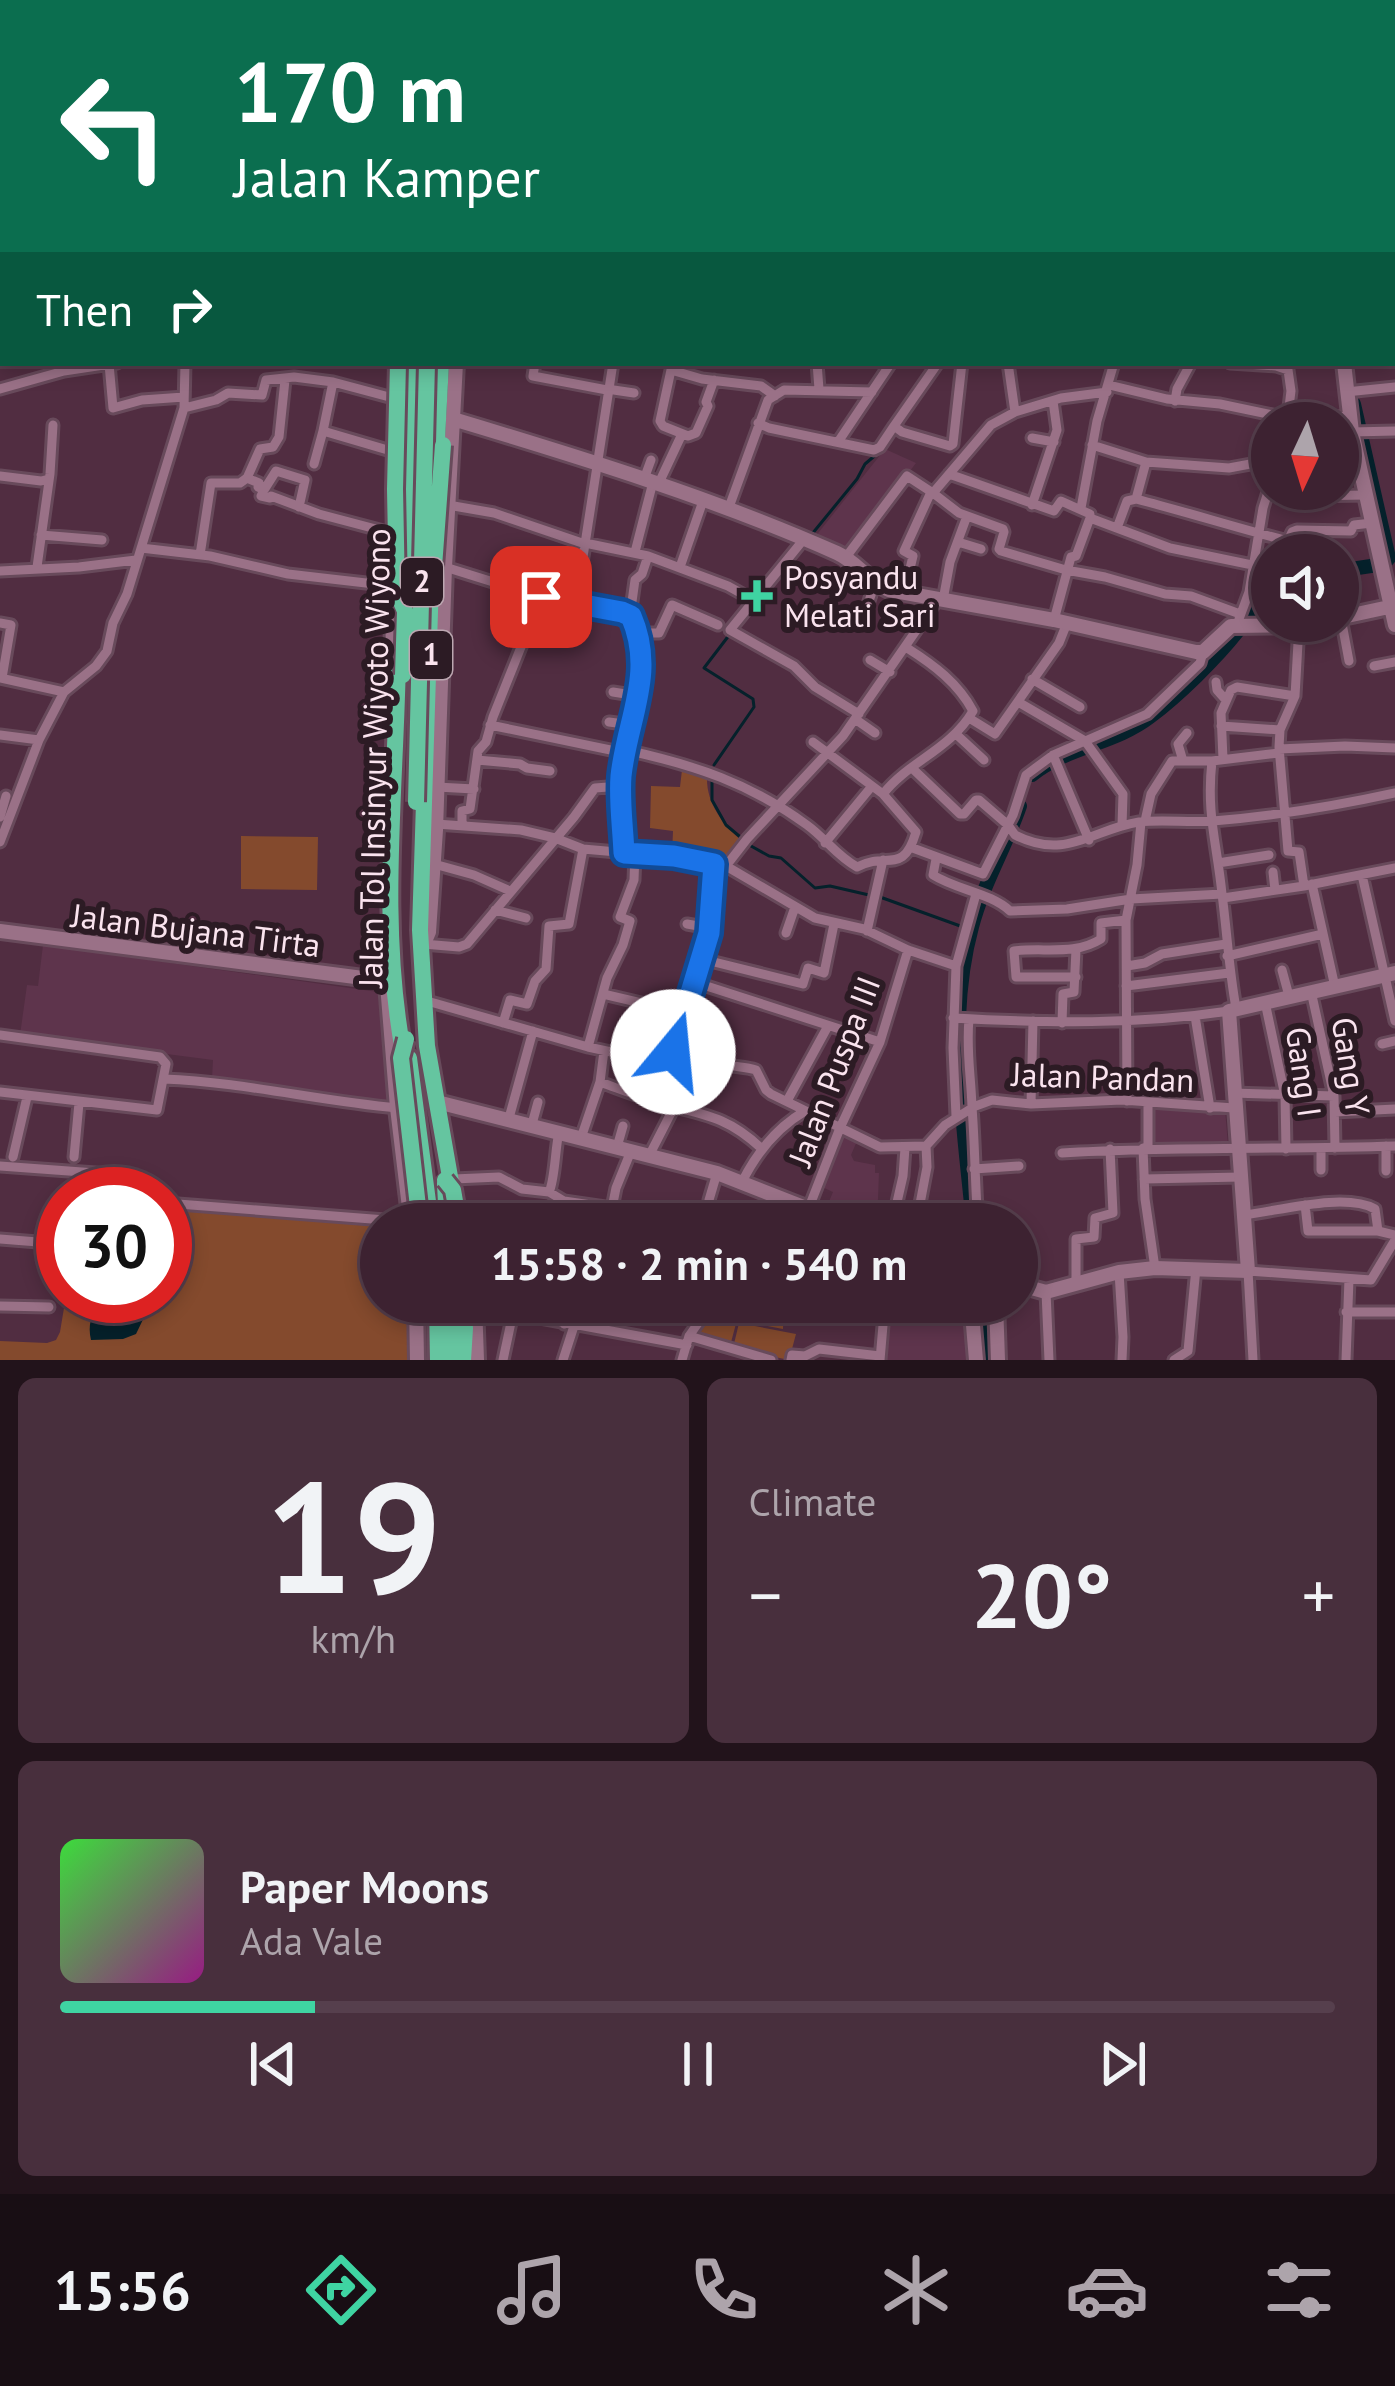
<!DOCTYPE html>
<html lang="en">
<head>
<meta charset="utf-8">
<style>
	body { margin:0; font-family:"PT Sans",sans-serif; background:#482f3d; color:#f1f3f6; height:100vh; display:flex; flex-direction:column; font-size:45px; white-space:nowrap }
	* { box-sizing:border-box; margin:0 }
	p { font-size:39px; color:#ada4ab }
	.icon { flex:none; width:66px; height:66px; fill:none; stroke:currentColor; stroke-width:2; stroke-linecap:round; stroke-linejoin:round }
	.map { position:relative; height:1360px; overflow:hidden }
	.sheet { display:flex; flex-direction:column; gap:18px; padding:18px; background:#22131b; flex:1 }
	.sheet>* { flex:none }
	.hud { position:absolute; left:0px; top:0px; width:1395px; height:366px; box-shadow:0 6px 18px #0003,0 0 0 3px #563f4d; background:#0b6e4f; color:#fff; overflow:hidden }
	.needle { width:78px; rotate:184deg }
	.buttons { position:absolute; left:1251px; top:402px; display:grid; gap:24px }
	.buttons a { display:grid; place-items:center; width:108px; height:108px; border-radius:50%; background:#3d2231; box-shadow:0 6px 18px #0003,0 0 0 3px #563f4d; font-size:60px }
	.speed { position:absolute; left:36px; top:1167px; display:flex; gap:24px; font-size:60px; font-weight:700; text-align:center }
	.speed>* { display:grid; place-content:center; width:156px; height:156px; border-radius:50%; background:#3d2231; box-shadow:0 6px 18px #0003,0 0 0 3px #563f4d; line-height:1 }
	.speed .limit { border:18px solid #d22; background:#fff; color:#111 }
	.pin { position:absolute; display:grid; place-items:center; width:102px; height:102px; color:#fff; margin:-51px; border-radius:24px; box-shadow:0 6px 18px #0006 }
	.me { position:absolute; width:132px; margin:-66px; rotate:17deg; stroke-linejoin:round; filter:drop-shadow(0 0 9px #0008) }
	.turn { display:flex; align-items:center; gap:42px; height:252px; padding:0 36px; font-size:54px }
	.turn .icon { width:156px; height:156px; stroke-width:2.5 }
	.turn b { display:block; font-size:84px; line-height:102px }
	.then { display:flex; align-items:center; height:114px; padding:0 36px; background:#0003; gap:24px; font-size:45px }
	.big { font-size:90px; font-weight:700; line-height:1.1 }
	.sheet .tile { flex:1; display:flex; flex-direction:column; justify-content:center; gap:18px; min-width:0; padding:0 42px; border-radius:18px; background:#482f3d }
	.sheet .dial { align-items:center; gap:0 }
	.dial b { font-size:156px; line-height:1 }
	.song { display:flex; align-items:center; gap:36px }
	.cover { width:144px; height:144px; border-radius:18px; background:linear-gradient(135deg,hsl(120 70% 55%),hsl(310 70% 35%)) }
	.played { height:12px; border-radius:6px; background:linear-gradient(90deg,#3fd4a2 20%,#563f4d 20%) }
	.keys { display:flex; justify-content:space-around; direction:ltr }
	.heat { display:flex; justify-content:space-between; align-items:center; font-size:66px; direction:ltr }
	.sheet .tiles { flex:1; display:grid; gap:18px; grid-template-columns:1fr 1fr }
	.tile:last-child { grid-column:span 2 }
	.trip { position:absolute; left:360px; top:1203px; width:678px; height:120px; border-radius:60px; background:#3d2231; box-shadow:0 6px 18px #0003,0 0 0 3px #563f4d; font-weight:700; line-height:120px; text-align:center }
	.tab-bar { display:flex; height:192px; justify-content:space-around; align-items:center; background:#180e14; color:#ada4ab }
	.tab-bar .icon { width:84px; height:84px }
	.tab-bar .active { color:#3fd4a2 }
	.tab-bar b { font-size:54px; color:#f1f3f6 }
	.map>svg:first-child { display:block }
	.built { fill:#5e344c }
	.green { fill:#844a2d }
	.water { fill:#05212b }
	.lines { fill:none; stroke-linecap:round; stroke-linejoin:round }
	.stream { stroke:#05212b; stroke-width:3 }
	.river { stroke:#05212b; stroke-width:14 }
	.street-casing { stroke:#684a5b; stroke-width:15 }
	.secondary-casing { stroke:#684a5b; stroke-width:20 }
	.highway-casing { stroke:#684a5b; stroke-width:22 }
	.street { stroke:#9a7187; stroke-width:9 }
	.secondary { stroke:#9a7187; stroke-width:14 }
	.highway { stroke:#65c5a0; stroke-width:16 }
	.highway-bridge-casing { stroke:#684a5b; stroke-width:22; stroke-linecap:butt }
	.highway-bridge { stroke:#65c5a0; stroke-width:16 }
	.route-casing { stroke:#114b97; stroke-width:30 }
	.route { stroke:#1a73e8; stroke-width:21 }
	.poi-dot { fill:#3fd4a2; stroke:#2c1b24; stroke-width:4.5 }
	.labels { text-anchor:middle; stroke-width:12; stroke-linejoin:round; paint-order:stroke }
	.shield { fill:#2c1b24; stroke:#bca7b1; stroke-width:3 }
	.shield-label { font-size:30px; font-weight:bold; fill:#fae3ee }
	.poi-label { font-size:33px; fill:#fae3ee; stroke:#2c1b24; text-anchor:start }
	.street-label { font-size:33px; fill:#fae3ee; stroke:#2c1b24 }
</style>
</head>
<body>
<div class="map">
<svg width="1395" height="1360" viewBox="0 0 1395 1360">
	<rect width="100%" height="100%" fill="#512d41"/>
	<path class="built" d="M885 449 916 463 846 555 811 542Z
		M43 945 378 992 389 1106 212 1079 213 1060 20 1035 27 985 38 986Z
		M1149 1106 1225 1109 1228 1145 1148 1142Z
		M841 1133 857 1141 851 1155 854 1161 875 1165V1173H879L877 1224H853L825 1211 833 1192 820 1186Z
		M966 1313 970 1360H886L888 1317Z"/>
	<path class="green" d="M682 770 707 776C706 803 722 823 742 841L723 864 672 855 673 831 650 828 651 786 680 787Z
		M241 836 318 837 317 890 241 889Z
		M178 1209 381 1225V1302H413V1360H0V1341L47 1343 56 1340 60 1332 66 1296H102L135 1300 143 1296H165V1217L169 1211Z
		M732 1302H784L783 1329 737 1320 730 1346 694 1336 709 1314 729 1318Z
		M739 1323 796 1334 789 1360 733 1348Z"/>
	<path class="water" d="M165 1269 176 1271 179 1277 177 1288 149 1307 136 1334 123 1339 91 1340C87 1324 92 1307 108 1300 122 1308 136 1309 147 1296H165Z"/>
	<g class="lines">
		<path class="stream" d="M812 534 857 479 865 464 878 453
			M714 765 754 707 753 699 704 668 730 634
			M712 777V800L726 825 751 846 769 856 781 858 815 888 830 886 869 895
			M880 897 963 927"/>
		<path class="river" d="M1338 571 1384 564 1389 558 1354 404
			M1032 775C1067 747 1115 744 1150 717 1178 696 1216 659 1238 631 1250 616 1256 598 1272 586
			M973 1224C964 1127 946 1022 972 927 983 884 1006 847 1020 806
			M980 1302 986 1360"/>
		<defs>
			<path id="street" d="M1121 0V3
				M1216 0V3
				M1312 0 1313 3
				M1198 1 1203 0
				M57 3 58 0
				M195 3V0
				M205 3V0
				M319 3V0
				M377 3V0
				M505 3V0
				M726 3V0
				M794 3 795 0
				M827 3V0
				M900 3V0
				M1025 3 1026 0
				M1392 7 1395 6
				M1392 34H1395
				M0 40H3
				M0 84H3
				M1392 89 1395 88
				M0 102H3
				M0 145H3
				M1392 192 1395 191
				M0 194 3 202
				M1392 218 1393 229
				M1392 254H1395
				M0 279H3
				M1392 297 1395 298
				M0 330H3
				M1392 343H1395
				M535 363 533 376 607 390
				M673 363 671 370 702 379 761 386 775 396
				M817 363 819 389
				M938 363 894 426 902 432 950 446 953 444 962 363
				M1008 363 1015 412
				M1230 363 1276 366V364
				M109 364 113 408 142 400 184 397
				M1276 366 1288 370 1291 391 1289 407 1295 411
				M671 370 660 421 663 426 688 436 696 433 708 406 706 402 714 380
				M285 380 279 437 273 447 260 449 247 478 259 483 258 487 264 490 261 496 270 498 271 496 319 514 391 533
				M333 382 323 431 391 451
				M1109 385 1167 399 1220 404 1292 419
				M0 389 64 371 117 363
				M607 389 634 393
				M1107 392 1061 398 1015 412 991 425 933 493 959 513 1003 529 1004 532 999 549 1001 551 1066 570 1105 577 1165 594 1191 596 1240 614
				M1346 392 1395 387
				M1175 401 1177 389 1191 363
				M184 408 216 400 228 393 262 395 266 380 294 377 333 382 393 398
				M758 423 769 428 874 450 880 447 894 426
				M1291 423 1295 411 1298 410 1322 418 1350 416
				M1352 432 1395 431
				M1032 438 1054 442
				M838 442 891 363
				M1092 445 1146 462 1136 499C1187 512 1237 528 1288 541L1292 532 1297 530 1351 531 1354 525 1372 523
				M1146 462 1229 468 1272 460
				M314 464 323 431
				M1338 465 1359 463
				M949 474 1054 511 1061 501 1090 514V518L1170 548 1272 569
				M0 476 41 481 49 479
				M644 479 651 460
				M658 485 682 434
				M1277 489 1305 496 1366 495
				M264 490 276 471 305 480 299 507
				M448 505 494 513 585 544
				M1032 505 1057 430 1053 401
				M1081 508 1097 421 1114 363
				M728 510 768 400 784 390 872 392
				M1117 528 1127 501 1136 499
				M41 535 102 540
				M804 539 730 630 794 666 815 687 859 714
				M958 542 981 549
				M585 543 648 556 728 586 755 601
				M141 548 210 556 288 574 392 586
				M635 552 653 482
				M200 555 211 483H240L247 478
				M846 557 907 476 933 493
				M37 567 50 474 53 425
				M445 567 541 597 576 602 630 616
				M680 567 703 501
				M0 571 79 567 136 560
				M904 594 913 556 904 551 931 492
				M943 600 950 562 967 516
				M869 601 875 583
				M576 602 613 363
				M1341 618 1349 661
				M1239 619 1249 592 1263 508 1272 479
				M1054 620 1071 557 1076 556 1090 518
				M0 623 11 625 2 678
				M1299 625 1295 696 1280 730 1279 747 1288 851 1299 852 1304 886
				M637 633H659L672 605 718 625
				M870 660 890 672
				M1374 666 1395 662
				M0 678 64 692
				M1032 679 1080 707
				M1216 682 1217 690 1225 699
				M613 692 638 696
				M1018 702 1085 741 1123 794 1122 826
				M969 718 995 734 1059 643 1067 623
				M855 719 875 733
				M609 722 632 725
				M490 725 625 753
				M1221 726 1280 730
				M0 735 39 740
				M957 735 984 760
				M1279 749 1345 746 1395 748
				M626 750C694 765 750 783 807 825 825 838 837 856 857 867 887 851 903 876 916 832L883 794 813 742
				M1053 755 1089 840
				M1223 759 1221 713 1231 690 1237 687 1295 696
				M477 760 520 764 527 768 550 771
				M1183 761 1178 744 1187 733
				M1212 761C1206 813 1217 844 1222 894 1227 932 1229 970 1236 1008
				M913 769 960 814H964L976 800H979L1008 825 1015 835C1066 861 1093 829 1139 822 1163 819 1188 823 1213 821 1274 816 1336 806 1395 793
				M437 787 474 789
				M883 794C909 761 950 750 973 711 958 683 934 665 907 648
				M0 817 6 796
				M1145 821 1151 794 1172 761H1212L1279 753
				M436 824 521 830 555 838 583 849 674 857 726 866 815 918 864 929 908 950 956 966 953 1048 956 1116
				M462 824V811L470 809 478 751 486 742 493 717 541 597
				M0 842 39 740 64 692 96 666 107 651 113 623 127 594 184 408 185 363
				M825 843 872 786
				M910 847 983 874 1013 815 1026 775 1053 755 1147 714 1200 663 1203 652
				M624 853 622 771 643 662 641 647 630 616 635 580 642 574 648 556
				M936 859 933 875C957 890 991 893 1010 911L1067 909 1131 899 1222 894
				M1218 863 1269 855
				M434 864 474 875 510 891
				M726 866 747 839 843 736 938 599
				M1273 872 1275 890
				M1362 875 1395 1021
				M1312 884 1335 987
				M1223 898 1304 886 1395 868
				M495 910 526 918
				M687 924 710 928
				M867 931 883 860
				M786 933 795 907
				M423 944 459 947 467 944 574 817 595 788 621 786
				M1227 956 1323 934
				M702 959 803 984 808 968 824 973 834 924
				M956 966 976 894
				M1127 966 1145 963 1162 954 1226 944
				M1282 970 1289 996
				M1076 977H1016L1014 951C1044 947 1074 956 1101 939V923L1126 920
				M694 982 880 1042
				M1126 986 1229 973
				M1311 991 1334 1096 1335 1148
				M603 994 684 1013
				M427 1001 588 1047 676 1066
				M1265 1002 1285 1096 1286 1149
				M684 1014 709 1022
				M1195 1016 1210 1108
				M953 1018C1046 1023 1137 1025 1229 1011
				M969 1019C966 1050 971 1076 972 1107 975 1146 975 1185 978 1224
				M503 1023 510 1000 527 1004 535 981 546 969 549 926 569 924 583 849
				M1062 1023 1063 994 1074 992 1076 949
				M0 1035 160 1057 166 1064 157 1110 0 1092
				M676 1040 708 1051C718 1070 738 1064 756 1070L766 1090 771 1094 880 1147 926 1146 945 1125 972 1108
				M1382 1044 1395 1041
				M588 1047 607 978 623 945 630 921 620 917 634 880 635 853
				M164 1079C242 1082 319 1101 397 1108
				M600 1082C625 1091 649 1101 675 1107 712 1116 732 1121 761 1148
				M1233 1093 1334 1096
				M787 1101 828 1026
				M1127 1101 1126 920 1137 865 1141 822
				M1031 1104 1033 1021
				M973 1107 992 1100 1031 1104 1122 1100 1234 1108
				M1335 1112 1395 1109
				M509 1118 533 1031
				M532 1124 538 1102
				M581 1138 600 1082 604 1051
				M617 1147 623 1126
				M1143 1148 1145 1199 1155 1268
				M1148 1148V1103
				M1062 1153C1173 1146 1284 1150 1395 1146
				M650 1154 671 1113 678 1078 673 1052 709 933 714 864
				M13 1157 27 1097
				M74 1157 79 1103
				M0 1166 123 1175 127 1177 128 1194
				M974 1169 1019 1166
				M1321 1170V1149
				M1386 1171V1146
				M454 1179 499 1177 522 1189 549 1192 564 1201 612 1208 674 1224
				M1144 1179 1241 1177
				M742 1182C757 1152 776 1128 805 1111
				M549 1192C555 1180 555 1149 559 1132
				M165 1203 411 1222
				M1305 1205 1308 1231H1378
				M612 1208 616 1188 631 1151
				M919 1209 927 1167 926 1146
				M808 1210 840 1128 880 1042 908 950
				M1244 1215C1279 1211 1345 1192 1375 1209L1378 1231 1395 1235
				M707 1224 709 1200 717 1173
				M892 1224 903 1176 905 1148
				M0 1239 63 1244
				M1119 1272 1123 1337 1122 1360
				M1076 1283V1239L1094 1237 1095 1218 1113 1213 1110 1149
				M1046 1292 1049 1360
				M476 1302 505 1307 513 1313 687 1345
				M680 1302 709 1311
				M0 1306 49 1307
				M1346 1312H1395
				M564 1324 570 1302
				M689 1336 771 1360
				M503 1360 513 1313
				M563 1360 574 1326
				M682 1360 689 1336 713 1302
				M791 1360 792 1355 805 1356 819 1349 880 1356
				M880 1360 885 1302
				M1174 1360 1188 1351 1196 1268
				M1253 1360 1248 1271 1371 1280 1395 1240
				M1346 1360 1349 1279"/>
			<path id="secondary" d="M477 3V0
				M631 3V0
				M1344 363 1352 432 1395 625
				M453 419C583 458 713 498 837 553 857 562 869 582 889 590L1054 620 1196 652H1203L1231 626 1299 625 1325 621
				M392 586 393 665
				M1338 618 1389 607
				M0 931 386 981
				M423 946 429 932 436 830 445 567 456 363
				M386 972 397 1108 411 1224
				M441 1103 717 1173 847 1224
				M1017 1284 1046 1292 1119 1272 1155 1268 1248 1271 1229 1011 1395 973
				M416 1302 417 1360
				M475 1302 477 1360
				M971 1302 976 1360
				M996 1302 998 1360"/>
			<path id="highway" d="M403 3V0
				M422 3V0
				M436 3V0
				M458 3V0
				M436 458 441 363
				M431 580 420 930 427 1046 453 1194
				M405 611 412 363
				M398 658C396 789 379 920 403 1051
				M409 1058 431 1224
				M445 1183 447 1224
				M437 1302 438 1360
				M452 1360V1302
				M463 1360 465 1328 463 1302"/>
		</defs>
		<use href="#street" class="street-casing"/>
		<use href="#secondary" class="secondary-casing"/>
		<use href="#highway" class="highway-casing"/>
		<use href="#street" class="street"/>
		<use href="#secondary" class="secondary"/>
		<use href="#highway" class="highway"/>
		<defs>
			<path id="highway-bridge" d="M398 363 395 489 397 593 405 611 403 675
				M432 594 443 445
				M416 802 427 363
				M406 1039 401 1058 420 1224
				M445 1180 453 1190 459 1224"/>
		</defs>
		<use href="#highway-bridge" class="highway-bridge-casing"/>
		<use href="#highway-bridge" class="highway-bridge"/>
	</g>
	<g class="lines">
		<defs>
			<path id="route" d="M541 597 622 612 631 616C656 673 627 719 621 776 619 801 623 828 624 853L674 856 714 864 709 933 673 1052"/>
		</defs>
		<use href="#route" class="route-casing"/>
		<use href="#route" class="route"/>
	</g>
	<path class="poi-dot" d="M751 578h12v12h12v12h-12v12h-12v-12h-12v-12h12z"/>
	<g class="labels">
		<g class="shield">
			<rect x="401" y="558" width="42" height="48" rx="9"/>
			<rect x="410" y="631" width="42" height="48" rx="9"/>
		</g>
		<g class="shield-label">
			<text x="422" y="592">2</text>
			<text x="431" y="665">1</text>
		</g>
		<g class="poi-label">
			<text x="784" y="589">Posyandu<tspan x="784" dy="38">Melati Sari</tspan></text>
		</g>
		<g class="street-label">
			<text transform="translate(374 758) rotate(-89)" y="12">Jalan Tol Insinyur Wiyoto Wiyono</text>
			<text transform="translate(196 930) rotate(7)" y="12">Jalan Bujana Tirta</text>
			<text transform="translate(1351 1066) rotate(81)" y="12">Gang Y</text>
			<text transform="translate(834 1071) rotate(-69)" y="12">Jalan Puspa III</text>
			<text transform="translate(1304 1072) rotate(82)" y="12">Gang I</text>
			<text transform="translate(1103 1077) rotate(2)" y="12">Jalan Pandan</text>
		</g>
	</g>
</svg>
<div class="buttons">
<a><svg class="needle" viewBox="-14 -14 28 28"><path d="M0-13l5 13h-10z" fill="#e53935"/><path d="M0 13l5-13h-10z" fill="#ada4ab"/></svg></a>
<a><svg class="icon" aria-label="sound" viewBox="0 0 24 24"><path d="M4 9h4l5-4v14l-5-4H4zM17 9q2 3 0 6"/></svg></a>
</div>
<div class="speed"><div class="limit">30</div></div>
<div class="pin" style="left:541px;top:597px;background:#d93025"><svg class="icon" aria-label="arrive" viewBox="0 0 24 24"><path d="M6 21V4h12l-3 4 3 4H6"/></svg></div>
<svg class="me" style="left:673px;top:1052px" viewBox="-20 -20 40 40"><circle r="19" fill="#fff"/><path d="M0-13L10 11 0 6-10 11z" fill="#1a73e8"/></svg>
<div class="trip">15:58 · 2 min · 540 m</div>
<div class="hud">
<div class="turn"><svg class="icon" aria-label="left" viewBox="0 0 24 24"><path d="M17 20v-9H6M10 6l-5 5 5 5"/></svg><div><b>170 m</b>Jalan Kamper</div></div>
<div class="then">Then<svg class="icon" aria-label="right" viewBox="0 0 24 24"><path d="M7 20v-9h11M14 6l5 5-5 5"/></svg></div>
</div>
</div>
<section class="sheet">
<div class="tiles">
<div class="tile dial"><b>19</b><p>km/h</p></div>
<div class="tile"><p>Climate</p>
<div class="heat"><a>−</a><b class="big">20°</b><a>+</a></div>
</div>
<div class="tile">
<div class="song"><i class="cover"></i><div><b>Paper Moons</b><p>Ada Vale</p></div></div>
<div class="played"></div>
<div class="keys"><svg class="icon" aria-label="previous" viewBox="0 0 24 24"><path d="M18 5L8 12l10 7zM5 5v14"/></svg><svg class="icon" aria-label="pause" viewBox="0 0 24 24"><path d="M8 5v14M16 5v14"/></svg><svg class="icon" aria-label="next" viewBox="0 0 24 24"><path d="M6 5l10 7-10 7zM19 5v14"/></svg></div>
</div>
</div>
</section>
<nav class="tab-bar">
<b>15:56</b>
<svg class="icon active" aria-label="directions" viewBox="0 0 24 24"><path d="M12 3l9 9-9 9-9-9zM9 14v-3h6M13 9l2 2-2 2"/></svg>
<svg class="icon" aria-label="music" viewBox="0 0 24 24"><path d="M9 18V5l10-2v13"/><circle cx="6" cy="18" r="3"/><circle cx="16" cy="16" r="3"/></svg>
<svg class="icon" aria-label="phone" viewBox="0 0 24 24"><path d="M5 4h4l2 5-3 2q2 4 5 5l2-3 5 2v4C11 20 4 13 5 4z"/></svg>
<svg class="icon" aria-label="climate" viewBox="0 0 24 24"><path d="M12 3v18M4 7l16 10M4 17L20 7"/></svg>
<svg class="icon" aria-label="car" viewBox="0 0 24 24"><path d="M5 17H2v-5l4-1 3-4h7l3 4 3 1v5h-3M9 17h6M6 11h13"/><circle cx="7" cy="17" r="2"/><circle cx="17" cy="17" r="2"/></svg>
<svg class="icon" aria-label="filters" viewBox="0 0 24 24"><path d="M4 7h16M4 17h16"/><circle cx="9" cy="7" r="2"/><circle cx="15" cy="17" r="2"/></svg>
</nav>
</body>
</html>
